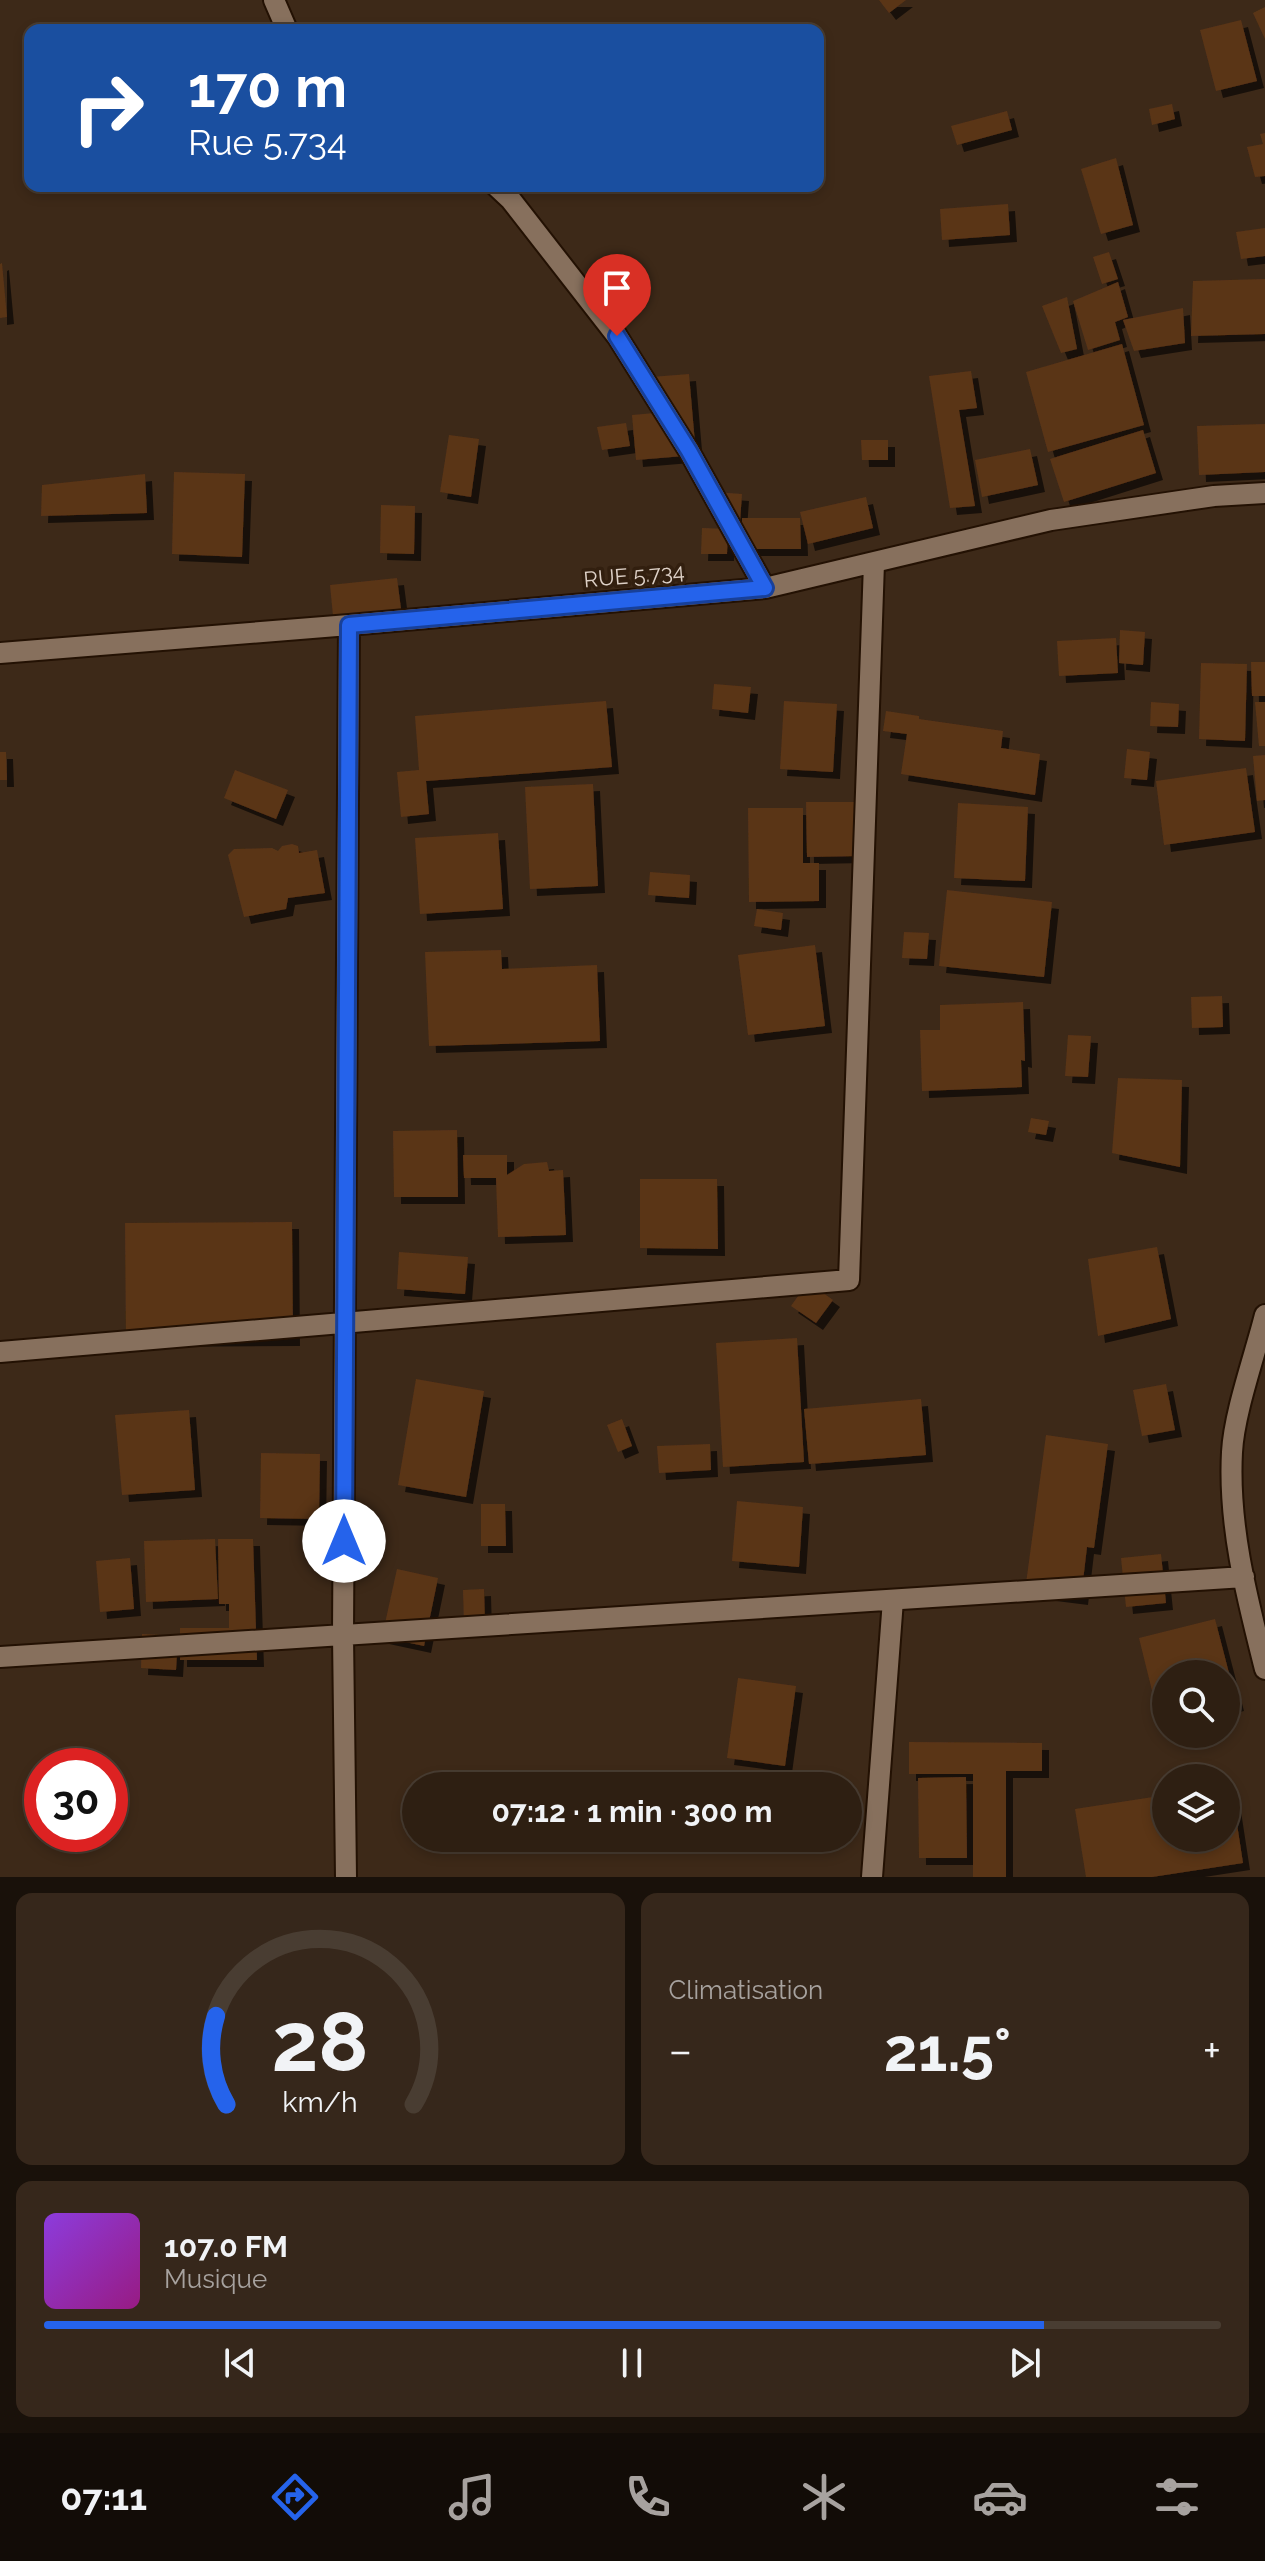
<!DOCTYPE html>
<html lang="fr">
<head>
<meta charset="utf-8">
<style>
	body { margin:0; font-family:Raleway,sans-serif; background:#36271b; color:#f1f3f6; height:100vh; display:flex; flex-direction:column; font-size:30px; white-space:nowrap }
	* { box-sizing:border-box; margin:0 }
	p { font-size:26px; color:#a7a29f }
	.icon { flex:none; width:44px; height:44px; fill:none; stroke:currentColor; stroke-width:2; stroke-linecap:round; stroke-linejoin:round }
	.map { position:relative; height:1877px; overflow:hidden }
	.drawer { display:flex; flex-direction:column; gap:16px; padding:16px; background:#19110a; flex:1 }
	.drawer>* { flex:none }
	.hud { position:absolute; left:24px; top:24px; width:800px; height:168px; border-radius:16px; box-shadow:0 4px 12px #0003,0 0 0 2px #493d32; background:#1a4fa0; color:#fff; overflow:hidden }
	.buttons { position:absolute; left:1152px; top:1660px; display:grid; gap:16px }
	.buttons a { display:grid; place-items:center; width:88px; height:88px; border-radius:50%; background:#2e1f12; box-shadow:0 4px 12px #0003,0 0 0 2px #493d32; font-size:40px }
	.speed { position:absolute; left:24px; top:1748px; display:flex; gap:16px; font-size:40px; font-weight:700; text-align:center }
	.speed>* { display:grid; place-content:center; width:104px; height:104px; border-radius:50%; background:#2e1f12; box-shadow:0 4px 12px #0003,0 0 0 2px #493d32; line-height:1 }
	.speed .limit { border:12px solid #d22; background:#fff; color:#111 }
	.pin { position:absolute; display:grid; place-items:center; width:68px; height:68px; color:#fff; margin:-82px -34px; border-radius:50% 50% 50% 0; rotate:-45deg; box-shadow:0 0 8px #0007 }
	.pin .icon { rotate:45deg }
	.me { position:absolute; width:88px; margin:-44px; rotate:0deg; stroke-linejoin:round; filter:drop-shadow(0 0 6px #0008) }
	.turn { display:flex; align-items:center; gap:28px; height:168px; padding:0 32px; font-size:36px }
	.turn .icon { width:104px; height:104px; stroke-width:2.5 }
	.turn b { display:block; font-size:56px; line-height:68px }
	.big { font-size:60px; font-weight:700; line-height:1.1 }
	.drawer .card { flex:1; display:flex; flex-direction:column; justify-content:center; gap:12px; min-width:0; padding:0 28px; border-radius:16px; background:#36271b }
	.drawer .dial { align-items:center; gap:0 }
	.dial svg { height:208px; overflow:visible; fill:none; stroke:#493d32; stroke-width:7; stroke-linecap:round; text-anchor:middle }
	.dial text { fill:#f1f3f6; stroke:none }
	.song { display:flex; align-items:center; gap:24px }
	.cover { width:96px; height:96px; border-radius:12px; background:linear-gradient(135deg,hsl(270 70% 55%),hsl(310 70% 35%)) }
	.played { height:8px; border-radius:4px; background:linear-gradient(90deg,#2563eb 85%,#493d32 85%) }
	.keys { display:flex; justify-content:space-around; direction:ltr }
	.heat { display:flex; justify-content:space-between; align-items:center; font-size:44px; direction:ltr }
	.drawer .tiles { flex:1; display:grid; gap:16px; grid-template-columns:1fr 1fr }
	.card:last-child { grid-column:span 2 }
	.trip { position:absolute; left:402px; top:1772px; width:460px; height:80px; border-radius:40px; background:#2e1f12; box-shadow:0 4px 12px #0003,0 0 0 2px #493d32; font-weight:700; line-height:80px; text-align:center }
	.tab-bar { display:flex; height:128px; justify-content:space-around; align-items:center; background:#120c07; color:#a7a29f }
	.tab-bar .icon { width:56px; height:56px }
	.tab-bar .current { color:#2563eb }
	.tab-bar b { font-size:36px; color:#f1f3f6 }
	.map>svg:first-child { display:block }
	.building { fill:#5a3417; filter:url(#shadow) }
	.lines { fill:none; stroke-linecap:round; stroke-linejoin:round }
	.minor-casing { stroke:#231103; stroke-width:24 }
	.minor { stroke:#87705d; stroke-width:20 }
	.route-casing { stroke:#184099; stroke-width:20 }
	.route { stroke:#2563eb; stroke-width:14 }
	.labels { text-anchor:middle; stroke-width:7; stroke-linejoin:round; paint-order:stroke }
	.street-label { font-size:22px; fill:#ddd0c6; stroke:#321f0f }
</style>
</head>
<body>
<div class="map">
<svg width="1265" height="1877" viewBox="0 0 1265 1877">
	<defs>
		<filter id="shadow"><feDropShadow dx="7" dy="7" stdDeviation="0" flood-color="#0009"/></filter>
	</defs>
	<rect width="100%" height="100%" fill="#3d2918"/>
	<path class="building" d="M879 0H906L889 13Z
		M1265 7V39L1253 13Z
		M1241 20 1257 81 1216 91 1200 30Z
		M1172 104 1175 119 1152 125 1149 109Z
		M1007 111 1012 130 957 145 951 126Z
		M1265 133V176L1255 177 1247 147 1263 144 1260 134Z
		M1116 158 1133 225 1101 234 1081 169Z
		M1008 204 1010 235 942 240 940 209Z
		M1265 228V256L1241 259 1236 232Z
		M1109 252 1118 279 1102 284 1093 257Z
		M2 263 7 317 0 318V264Z
		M1265 279V334L1191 336 1193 281Z
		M1118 282 1128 317 1115 322 1120 340 1088 350 1073 301Z
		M1067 297 1077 349 1061 353 1042 306Z
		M1183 308 1185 343 1134 351 1123 320Z
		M1122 344 1144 425 1048 452 1026 372Z
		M971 371 977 408 959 410 975 506 950 508 929 376Z
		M689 374 696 455 636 460 632 415 655 413 651 377Z
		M626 423 630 446 602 450 597 427Z
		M1265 424V472L1199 475 1197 426Z
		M1143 430 1156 473 1064 502 1050 459Z
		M449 435 479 439 471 497 440 492Z
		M861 440H888V460H862Z
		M1030 449 1038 485 982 497 975 460Z
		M174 472 245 474 242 557 172 554Z
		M145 474 147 513 41 516 42 485Z
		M715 492 742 494 740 522 713 520Z
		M866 497 873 528 808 544 800 512Z
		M381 505 415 506 414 554 380 553Z
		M742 518H800L801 549H742Z
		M702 528 728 529 727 554H701Z
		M397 578 401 609 333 616 330 585Z
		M1120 630 1145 632 1143 665 1119 663Z
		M1116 638 1118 673 1059 676 1057 641Z
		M1251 662H1265V696H1252Z
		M1201 663 1247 664 1245 741 1199 739Z
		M714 684 751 687 748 713 712 709Z
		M606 701 612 767 426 781 429 814 401 817 397 772 419 770 415 716Z
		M784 701 837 704 833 772 780 769Z
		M1151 702 1179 704 1178 727 1150 726Z
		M1255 702H1265V746H1259Z
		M886 711 919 716V719L1003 731 1001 748 1040 754 1035 795 901 774 907 734 883 731Z
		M1127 749 1150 752 1147 780 1124 778Z
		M0 752H6L7 780H0Z
		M1265 755V800L1257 801 1253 756Z
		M1246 768 1255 832 1164 845 1156 781Z
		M235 770 288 790 276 819 224 798Z
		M593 784 598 886 530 889 525 787Z
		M806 802H857L859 856 807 857Z
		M958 803 1028 807 1025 881 954 878Z
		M748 808H803V863H819V901L749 902Z
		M498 833 503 909 420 914 415 838Z
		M292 844 298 846 299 853 317 850 325 893 288 898 286 909 244 917 228 855 234 849 272 848 278 851 282 846Z
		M650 872 690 875 689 898 648 895Z
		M947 890 1052 902 1044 977 939 966Z
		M757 909 783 913 781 930 754 926Z
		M904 932 929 933 927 959 902 958Z
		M815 945 825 1026 748 1035 738 955Z
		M501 950 502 969 597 965 600 1041 429 1046 425 952Z
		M1222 996 1223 1027 1192 1028 1191 997Z
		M1023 1002 1025 1061 1021 1060 1022 1087 922 1091 920 1030H940V1005Z
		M1068 1035 1091 1036 1088 1077 1065 1076Z
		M1118 1078 1182 1080 1180 1167 1112 1153Z
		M1031 1118 1049 1121 1046 1135 1028 1132Z
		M457 1130 458 1197H394L393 1131Z
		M463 1155H507V1175L524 1164 547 1162 549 1171 563 1170 566 1235 498 1237 496 1178H464Z
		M640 1179H717L718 1249 640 1248Z
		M292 1222 293 1339 126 1340 125 1223Z
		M1157 1247 1171 1319 1098 1336 1088 1259Z
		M399 1252 468 1257 465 1294 397 1289Z
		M808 1282 833 1300 816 1323 791 1306Z
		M797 1338 804 1462 723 1467 716 1343Z
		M416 1379 484 1391 466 1497 398 1485Z
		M1166 1384 1175 1430 1142 1436 1133 1390Z
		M921 1399 926 1455 809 1464 804 1409Z
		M189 1410 195 1490 122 1495 115 1415Z
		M622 1419 632 1446 618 1452 607 1425Z
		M1046 1435 1108 1444 1094 1548 1087 1547 1081 1598 1025 1591Z
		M710 1444 711 1470 659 1473 657 1446Z
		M261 1453 320 1454 319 1519 260 1518Z
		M737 1501 803 1507 799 1567 732 1561Z
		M481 1504H505L506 1546H481Z
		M215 1539 218 1599 146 1602 144 1541Z
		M218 1539H253L257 1660H180V1628H229V1604H219Z
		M1161 1554 1166 1603 1126 1607 1121 1558Z
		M130 1558 134 1609 100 1612 96 1561Z
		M397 1569 438 1578 424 1646 382 1637Z
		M484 1589 485 1623H464L463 1590Z
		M1215 1619 1237 1704 1226 1707V1674H1166V1721L1160 1723 1139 1638Z
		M142 1634 178 1636 176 1670 141 1668Z
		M738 1678 796 1686 785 1766 727 1758Z
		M909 1742 1042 1743V1771H1006V1877H973V1774H909Z
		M966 1777 967 1858H919L918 1778Z
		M1226 1785H1231L1243 1863 1152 1877H1086L1075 1809 1166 1795V1838H1226Z"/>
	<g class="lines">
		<defs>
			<path id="minor" d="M274 0 287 30
				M496 186 511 200 617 336 689 451 765 588
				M0 653 349 625 765 588 1051 520 1214 496 1265 493
				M1265 1315C1255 1355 1234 1413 1232 1452 1228 1526 1247 1598 1265 1669
				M0 1352 849 1280 874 563
				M0 1657 1244 1577
				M346 1877 343 1635 349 625
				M872 1877 893 1600"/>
		</defs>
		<use href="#minor" class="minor-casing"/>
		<use href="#minor" class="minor"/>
	</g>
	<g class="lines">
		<defs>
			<path id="route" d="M344 1541 349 625 765 588 689 451 617 336"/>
		</defs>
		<use href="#route" class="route-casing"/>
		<use href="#route" class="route"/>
	</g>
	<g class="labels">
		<g class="street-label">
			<text transform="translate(634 575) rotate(-5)" y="8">RUE 5.734</text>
		</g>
	</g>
</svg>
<div class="buttons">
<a><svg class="icon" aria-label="search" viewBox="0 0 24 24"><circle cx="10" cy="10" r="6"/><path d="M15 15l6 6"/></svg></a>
<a><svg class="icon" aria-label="layers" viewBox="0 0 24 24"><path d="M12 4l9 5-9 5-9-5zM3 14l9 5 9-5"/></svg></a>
</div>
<div class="speed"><div class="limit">30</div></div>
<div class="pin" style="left:617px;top:336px;background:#d93025"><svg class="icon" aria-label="arrive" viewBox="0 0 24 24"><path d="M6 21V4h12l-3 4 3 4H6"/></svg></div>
<svg class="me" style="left:344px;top:1541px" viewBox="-20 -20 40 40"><circle r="19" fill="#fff"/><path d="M0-13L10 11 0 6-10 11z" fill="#2563eb"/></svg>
<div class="trip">07:12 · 1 min · 300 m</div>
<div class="hud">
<div class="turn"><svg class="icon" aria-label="right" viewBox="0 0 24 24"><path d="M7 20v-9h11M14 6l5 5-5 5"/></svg><div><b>170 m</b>Rue 5.734</div></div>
</div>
</div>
<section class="drawer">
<div class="tiles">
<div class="card dial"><svg viewBox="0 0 100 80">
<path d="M14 69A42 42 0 1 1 86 69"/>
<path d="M14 69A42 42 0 0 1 10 35" stroke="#2563eb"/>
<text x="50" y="56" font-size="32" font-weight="700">28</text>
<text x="50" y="72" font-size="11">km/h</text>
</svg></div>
<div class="card"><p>Climatisation</p>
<div class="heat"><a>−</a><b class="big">21.5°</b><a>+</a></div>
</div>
<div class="card">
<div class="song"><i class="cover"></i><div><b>107.0 FM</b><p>Musique</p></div></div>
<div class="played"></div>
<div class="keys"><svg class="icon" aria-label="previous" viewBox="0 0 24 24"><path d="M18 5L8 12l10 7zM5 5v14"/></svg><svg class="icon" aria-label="pause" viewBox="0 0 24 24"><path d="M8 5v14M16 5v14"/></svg><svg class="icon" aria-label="next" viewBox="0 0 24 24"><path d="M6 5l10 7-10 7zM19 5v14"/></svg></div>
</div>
</div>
</section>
<nav class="tab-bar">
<b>07:11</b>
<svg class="icon current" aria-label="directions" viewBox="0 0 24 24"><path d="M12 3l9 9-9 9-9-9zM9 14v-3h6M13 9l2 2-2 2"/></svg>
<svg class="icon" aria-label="music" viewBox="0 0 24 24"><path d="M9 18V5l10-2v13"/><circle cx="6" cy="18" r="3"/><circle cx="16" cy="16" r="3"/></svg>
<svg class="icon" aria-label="phone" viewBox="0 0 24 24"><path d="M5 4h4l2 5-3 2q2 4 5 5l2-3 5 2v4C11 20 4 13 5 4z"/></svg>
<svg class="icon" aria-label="climate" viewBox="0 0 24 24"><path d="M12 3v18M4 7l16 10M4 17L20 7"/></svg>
<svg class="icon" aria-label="car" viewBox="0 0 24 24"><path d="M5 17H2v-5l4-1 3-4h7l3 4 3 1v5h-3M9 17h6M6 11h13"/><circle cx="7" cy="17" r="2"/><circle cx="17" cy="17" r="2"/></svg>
<svg class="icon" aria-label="filters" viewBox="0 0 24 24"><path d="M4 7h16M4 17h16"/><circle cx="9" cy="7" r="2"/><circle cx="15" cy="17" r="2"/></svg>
</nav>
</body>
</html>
